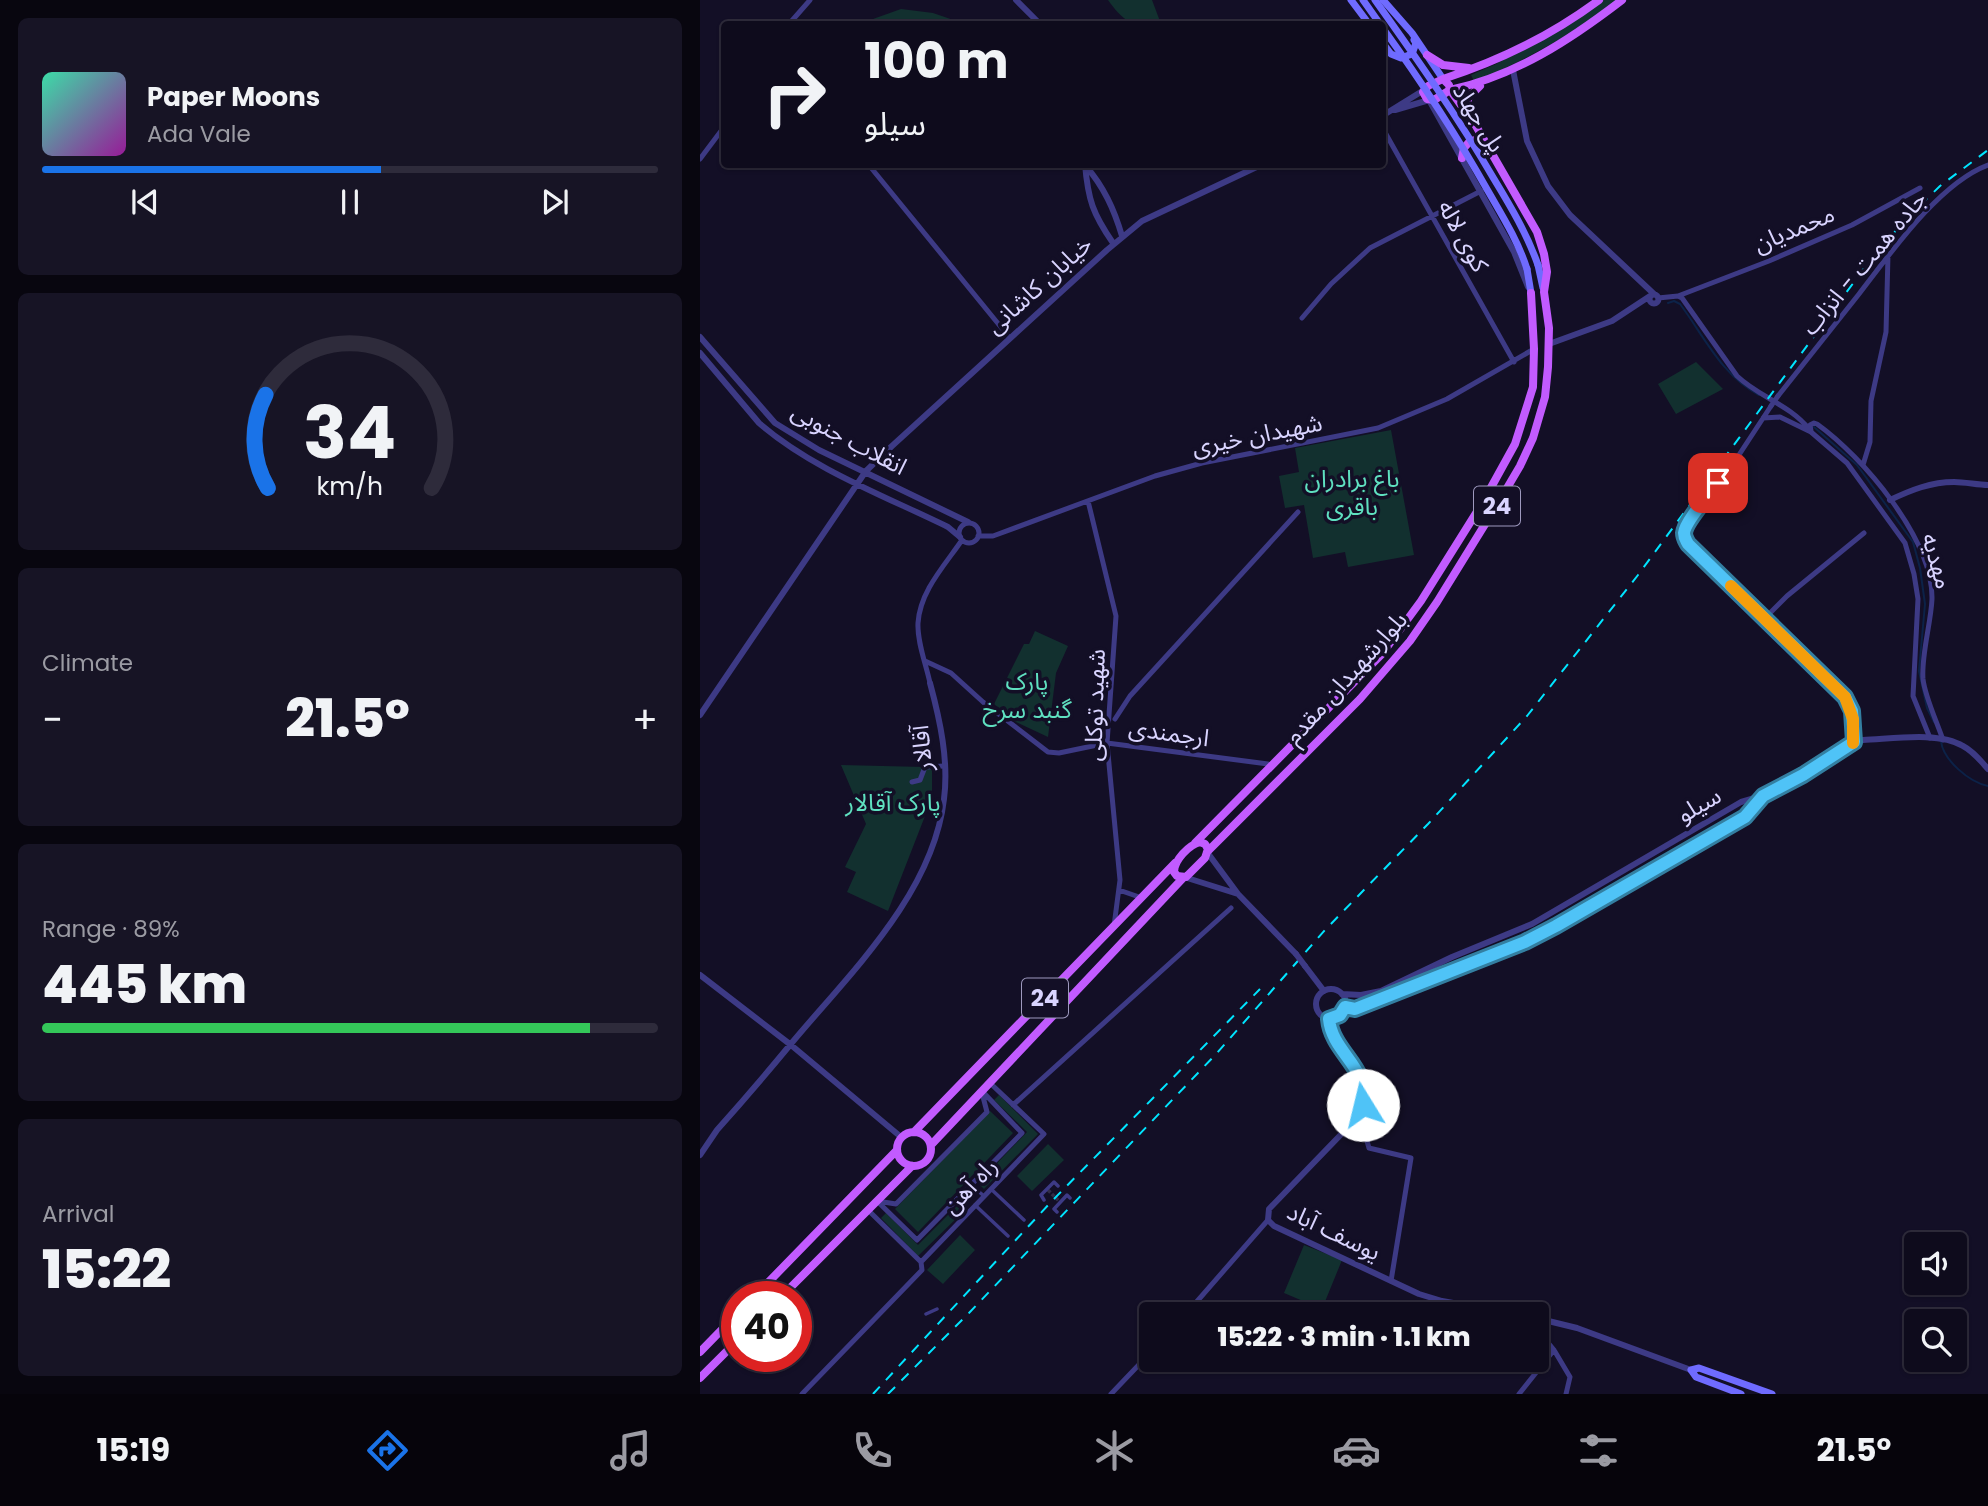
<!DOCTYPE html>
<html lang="en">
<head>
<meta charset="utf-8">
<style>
	body { margin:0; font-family:Poppins,"Noto Sans Arabic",sans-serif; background:#171425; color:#f1f3f6; height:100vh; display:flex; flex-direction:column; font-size:26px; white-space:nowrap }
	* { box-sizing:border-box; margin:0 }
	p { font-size:23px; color:#9b9ba3 }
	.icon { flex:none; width:38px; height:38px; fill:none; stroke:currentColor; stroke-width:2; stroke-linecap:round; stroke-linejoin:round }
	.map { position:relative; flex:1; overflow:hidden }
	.drawer { display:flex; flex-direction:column; gap:18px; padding:18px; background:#08060f; width:700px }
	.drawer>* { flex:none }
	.top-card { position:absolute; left:21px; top:21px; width:665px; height:147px; border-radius:7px; box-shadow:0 2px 5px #0004,0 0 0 2px #2e2b3b; background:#0e0b1c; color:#f1f3f6; overflow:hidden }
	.tools { position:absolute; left:1204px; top:1232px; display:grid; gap:14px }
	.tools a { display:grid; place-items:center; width:63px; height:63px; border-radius:7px; background:#0e0b1c; box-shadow:0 2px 5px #0004,0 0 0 2px #2e2b3b; font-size:35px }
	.speed { position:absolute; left:21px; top:1281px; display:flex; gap:14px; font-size:35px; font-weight:700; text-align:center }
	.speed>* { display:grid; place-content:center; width:91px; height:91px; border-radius:50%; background:#0e0b1c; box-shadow:0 2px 5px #0004,0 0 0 2px #2e2b3b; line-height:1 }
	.speed .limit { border:10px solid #d22; background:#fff; color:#111 }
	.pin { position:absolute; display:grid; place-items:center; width:60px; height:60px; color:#fff; margin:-30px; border-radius:14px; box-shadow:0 4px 10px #0006 }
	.me { position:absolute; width:77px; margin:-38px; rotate:351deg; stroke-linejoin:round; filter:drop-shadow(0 0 5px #0008) }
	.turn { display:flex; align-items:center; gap:24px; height:147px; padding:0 28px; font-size:32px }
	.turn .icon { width:91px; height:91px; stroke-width:2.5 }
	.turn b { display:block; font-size:49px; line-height:60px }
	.big { font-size:52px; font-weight:800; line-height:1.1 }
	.drawer .card { flex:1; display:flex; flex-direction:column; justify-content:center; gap:10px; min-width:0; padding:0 24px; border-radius:10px; background:#171425 }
	.drawer .dial { align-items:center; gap:0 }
	.dial svg { height:182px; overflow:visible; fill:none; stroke:#2e2b3b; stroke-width:7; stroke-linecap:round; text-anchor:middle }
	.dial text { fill:#f1f3f6; stroke:none }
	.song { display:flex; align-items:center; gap:21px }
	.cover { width:84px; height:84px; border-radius:10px; background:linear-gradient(135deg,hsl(160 70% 55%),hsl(300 70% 35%)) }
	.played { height:7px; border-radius:4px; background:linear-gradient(90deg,#1a73e8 55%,#2e2b3b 55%) }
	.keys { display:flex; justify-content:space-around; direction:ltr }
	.heat { display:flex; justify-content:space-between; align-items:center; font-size:38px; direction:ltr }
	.charge { height:10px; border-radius:5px; background:linear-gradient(90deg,#34c759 89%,#2e2b3b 0) }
	.trip { position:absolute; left:439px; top:1302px; width:410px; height:70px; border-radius:7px; background:#0e0b1c; box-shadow:0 2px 5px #0004,0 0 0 2px #2e2b3b; font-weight:800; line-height:70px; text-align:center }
	.dock { display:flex; height:112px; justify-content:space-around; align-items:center; background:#06040b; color:#9b9ba3 }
	.dock .icon { width:49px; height:49px }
	.dock .selected { color:#1a73e8 }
	.dock b { font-size:32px; color:#f1f3f6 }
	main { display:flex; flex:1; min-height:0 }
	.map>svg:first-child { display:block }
	.green { fill:#12302f }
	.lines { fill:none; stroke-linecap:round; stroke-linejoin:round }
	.stream { stroke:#0c2248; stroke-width:2 }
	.pedestrian-tunnel { stroke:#312d47; stroke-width:3.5; stroke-dasharray:3.5 2; stroke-linecap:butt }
	.pedestrian { stroke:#3d3a85; stroke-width:3.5 }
	.minor { stroke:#3d3a85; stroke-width:5 }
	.tertiary { stroke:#3d3a85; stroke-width:6 }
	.secondary { stroke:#6f6bff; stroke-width:7 }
	.primary { stroke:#c25bff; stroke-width:8 }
	.rail { stroke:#00e5ff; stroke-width:2; stroke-dasharray:10 9; stroke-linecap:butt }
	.minor-bridge { stroke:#3d3a85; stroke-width:5 }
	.tertiary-bridge { stroke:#3d3a85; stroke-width:6 }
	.secondary-bridge { stroke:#6f6bff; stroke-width:7 }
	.route-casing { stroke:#337fa1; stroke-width:18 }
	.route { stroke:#4fc3f7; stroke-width:12 }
	.slow { stroke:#f59e0b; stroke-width:12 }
	.labels { text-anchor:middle; stroke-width:7; stroke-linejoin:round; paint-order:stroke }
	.shield { fill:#130f26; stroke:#9e99be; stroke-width:2 }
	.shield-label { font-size:23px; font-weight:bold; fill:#d9d4ff }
	.street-label { font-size:24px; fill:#d9d4ff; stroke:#130f26 }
	.park-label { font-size:24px; fill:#5fe0c0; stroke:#130f26 }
</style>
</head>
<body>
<main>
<section class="drawer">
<div class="card">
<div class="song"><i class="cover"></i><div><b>Paper Moons</b><p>Ada Vale</p></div></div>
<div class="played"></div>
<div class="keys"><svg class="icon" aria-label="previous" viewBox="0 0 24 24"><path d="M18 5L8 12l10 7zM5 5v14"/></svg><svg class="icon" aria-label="pause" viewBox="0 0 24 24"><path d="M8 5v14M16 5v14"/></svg><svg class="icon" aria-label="next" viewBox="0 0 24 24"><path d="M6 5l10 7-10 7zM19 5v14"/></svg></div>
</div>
<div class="card dial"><svg viewBox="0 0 100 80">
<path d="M14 69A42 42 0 1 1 86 69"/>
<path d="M14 69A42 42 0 0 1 13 28" stroke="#1a73e8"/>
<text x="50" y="56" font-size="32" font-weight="700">34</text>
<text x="50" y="72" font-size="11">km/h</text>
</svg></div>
<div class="card"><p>Climate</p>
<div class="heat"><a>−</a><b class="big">21.5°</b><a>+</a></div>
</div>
<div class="card"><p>Range · 89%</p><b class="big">445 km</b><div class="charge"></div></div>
<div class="card"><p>Arrival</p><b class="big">15:22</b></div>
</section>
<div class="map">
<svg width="1288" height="1394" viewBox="0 0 1288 1394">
	<rect width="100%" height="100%" fill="#130f26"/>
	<path class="green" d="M408 0H452L461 24C432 25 426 25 408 0Z
		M903 0H918C872 33 827 61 774 81L771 75 796 64Z
		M201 9 233 13 265 24H170L173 19Z
		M996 362 1023 389 976 414 958 384Z
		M691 430 714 555 648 567 645 552 613 558 604 505 585 508 579 476 599 472 595 448Z
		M335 631 368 646 356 673 348 737 314 721 294 704 324 644H329Z
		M232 763V798L188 911 147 892 156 872 145 867 166 824 141 765 224 767Z
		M299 1095 338 1134 284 1189 278 1183 327 1132 294 1100Z
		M290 1111 313 1133 218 1232 195 1209Z
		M348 1144 364 1160 332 1191 317 1176Z
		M261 1202 267 1208 218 1256 181 1218 186 1213 218 1245Z
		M260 1235 275 1250 243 1284 227 1270Z
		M604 1245 642 1260 622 1309 584 1293Z"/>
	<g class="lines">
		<path class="stream" d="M968 303 974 301 980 304C1004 336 1021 375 1059 395
			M1114 427 1157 465 1213 542 1220 568 1225 604 1219 671 1227 708 1234 722
			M1241 741C1243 760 1269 782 1288 786"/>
		<path class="pedestrian-tunnel" d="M348 1190 361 1203"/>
		<path class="pedestrian" d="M271 1185 284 1196
			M291 1189 324 1220
			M344 1200 341 1195 354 1182 358 1186
			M275 1205 308 1236
			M357 1212 354 1209 367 1195 370 1198
			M226 1314 237 1309"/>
		<path class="minor" d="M89 24 110 0
			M682 127 814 362
			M0 159 24 127
			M168 164 309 337
			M978 296 1069 261 1152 225 1220 188
			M958 298 978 296 982 298 1037 376C1059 397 1090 405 1109 429
			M602 318 631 284 670 248 781 191
			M1078 396C1105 362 1132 328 1159 294 1190 254 1239 183 1288 165
			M1071 406 1035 461 988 523C984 532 983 536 988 544L1145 697 1152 711 1154 742
			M1063 418 1080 417 1111 432 1147 463 1205 543 1214 574 1218 599 1213 696 1230 738
			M1111 431 1110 425 1114 423 1117 424C1163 457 1233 539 1232 599 1231 623 1221 656 1223 679 1225 697 1237 722 1243 740
			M1163 465 1170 442 1171 401 1186 332 1188 255
			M388 501 416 616 407 743 420 880 414 926
			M259 533a10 10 0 1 1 20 0a10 10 0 1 1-20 0Z
			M278 536H293L455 476 502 463 678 428 747 399 834 349
			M1065 618 1087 596 1164 533
			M225 661 251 673 283 702 348 752 359 753 407 743 568 764 570 768
			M230 683C226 664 217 642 218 623 220 591 245 565 262 540
			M415 719 430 696 598 512
			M212 782 220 780 225 767 244 766
			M419 890 442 898
			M313 1105 531 908
			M659 1113 669 1148 711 1158 691 1281
			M177 1201 217 1240 322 1133 282 1091
			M177 1201 196 1204 287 1112 282 1093
			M168 1210 221 1262 344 1134 290 1083
			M486 1314 568 1220
			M836 1328 854 1350 870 1377 866 1394
			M102 1394 222 1270 221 1262
			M411 1394 452 1351
			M819 1394 854 1350"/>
		<path class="tertiary" d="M316 0 340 24
			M813 70 827 141 848 186 870 215 954 294
			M695 110 729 100 814 252 828 287
			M682 116 724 90
			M385 164C388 200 393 214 413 243
			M385 165C404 187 414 209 422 236
			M949.5 299a4.5 4.5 0 1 1 9 0a4.5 4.5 0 1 1-9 0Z
			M0 337 75 423 119 450 268 522
			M849 344 912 321 950 296
			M0 353 59 423C112 469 185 496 248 527L260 537
			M1190 500C1211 490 1231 482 1254 482 1266 482 1277 485 1288 485
			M0 715 166 471 192 446 407 250 442 221 563 164
			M484 877 538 894 507 852
			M538 894 596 954
			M605 966 624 991
			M0 975 91 1045 201 1137
			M616 1004a15 15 0 1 1 30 0a15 15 0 1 1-30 0Z
			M642 994 661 995 681 991 752 957 832 924 1041 802C1083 791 1118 765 1154 742L1163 740C1191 739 1239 731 1263 746 1273 751 1280 760 1288 769
			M645 1008 655 1009 825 942 855 926 1045 817 1062 798
			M629 1019C633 1059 686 1076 654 1121L569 1209 568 1220 574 1226 719 1294 742 1301 815 1314
			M0 1155 17 1130C42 1102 66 1074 90 1045 148 975 233 895 244 799 249 761 240 720 230 683
			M836 1318 877 1328 991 1370"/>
		<path class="secondary" d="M651 0 669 24
			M663 0 680 24
			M683 0 712 33 743 79
			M682 42 691 54 701 58 712 54 716 43 714 40
			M838 265 843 288
			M827 269 831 293
			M991 1370 999 1368 1072 1394
			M991 1370 996 1377 1041 1394"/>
		<path class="primary" d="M727 55 743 65 769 68
			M743 79C799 61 852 35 899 0
			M743 79 749 85 750 90 734 100 727 99 723 92 728 86Z
			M768 113V98L780 86
			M762 158 764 148 770 141 777 140 785 143
			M500 842 505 844 508 849 505 858 486 877 477 876 474 872C474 860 489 845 500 842Z
			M495 843 682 654 721 601 783 502 815 444 833 387 834 349 831 293
			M507 852 660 699 710 641 737 602 800 500 820 466 833 438 845 397 848 367 849 328 844 292 847 272 844 254 837 232 776 126 750 90C815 76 870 40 922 0
			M197 1149a17 17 0 1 1 34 0a17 17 0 1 1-34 0Z
			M214 1132 475 863
			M231 1145 484 877
			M54 1297 197 1150
			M81 1297 212 1166
			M0 1352 37 1314
			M0 1378 37 1341"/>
		<path class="rail" d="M173 1394 351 1202 560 989
			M188 1394 269 1313 517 1053 625 930 728 824 827 716 938 575 1168 263 1205 220 1240 186 1288 150"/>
		<path class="minor-bridge" d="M1071 406 1078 396"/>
		<path class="tertiary-bridge" d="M596 954 605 966"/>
		<path class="secondary-bridge" d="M675 0C717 59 758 117 794 179 811 207 827 234 838 265
			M682 27C721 81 756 134 788 191 803 217 818 241 827 269"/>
	</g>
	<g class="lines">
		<defs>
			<path id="route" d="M663 1105C670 1067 632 1053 629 1019L640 1015 645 1007 655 1009 825 942 856 926 1045 817 1063 796 1103 775 1154 742 1152 711 1145 697 988 544C986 540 984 538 984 533 985 521 1010 494 1018 483"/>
		</defs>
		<use href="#route" class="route-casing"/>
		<use href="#route" class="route"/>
		<path class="slow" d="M1031 586 1145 697 1153 719V743"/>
	</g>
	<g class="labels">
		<g class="shield">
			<rect x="774" y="486.5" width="46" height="39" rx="5"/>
			<rect x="322" y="978.5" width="46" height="39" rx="5"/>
		</g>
		<g class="shield-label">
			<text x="797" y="514">24</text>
			<text x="345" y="1006">24</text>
		</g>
		<g class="street-label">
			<text transform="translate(779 118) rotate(58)" y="8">پل جهاد</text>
			<text transform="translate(1094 229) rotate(-23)" y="8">محمدیان</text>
			<text transform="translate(763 236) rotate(61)" y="8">کوی لاله</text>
			<text transform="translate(1164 263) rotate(-50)" y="8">جاده همت - انزاب</text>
			<text transform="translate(339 285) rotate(-42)" y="8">خیابان کاشانی</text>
			<text transform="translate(557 435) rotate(-11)" y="8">شهیدان خیری</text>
			<text transform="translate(149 439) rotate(28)" y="8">انقلاب جنوبی</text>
			<text transform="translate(1237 561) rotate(74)" y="8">مهدیه</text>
			<text transform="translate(646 678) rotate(-48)" y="8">بلوارشهیدان مقدم</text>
			<text transform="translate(395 705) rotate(-88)" y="8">شهید توکلی</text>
			<text transform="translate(469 733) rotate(8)" y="8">ارجمندی</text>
			<text transform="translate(222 748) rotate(-95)" y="8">آقالار</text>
			<text transform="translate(999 805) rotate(-30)" y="8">سیلو</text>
			<text transform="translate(270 1186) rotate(-46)" y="8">راه آهن</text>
			<text transform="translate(634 1232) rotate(26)" y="8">یوسف آباد</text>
		</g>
		<g class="park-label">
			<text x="652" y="487">باغ برادران<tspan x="652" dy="28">باقری</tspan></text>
			<text x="327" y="690">پارک<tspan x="327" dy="28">گنبد سرخ</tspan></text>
			<text x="193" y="811">پارک آقالار</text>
		</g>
	</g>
</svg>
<div class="tools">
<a><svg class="icon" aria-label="sound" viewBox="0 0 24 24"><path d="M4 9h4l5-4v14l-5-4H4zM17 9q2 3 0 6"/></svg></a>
<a><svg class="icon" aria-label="search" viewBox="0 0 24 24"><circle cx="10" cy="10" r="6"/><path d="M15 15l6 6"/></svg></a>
</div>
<div class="speed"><div class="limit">40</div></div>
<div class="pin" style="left:1018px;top:483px;background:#d93025"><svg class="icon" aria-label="arrive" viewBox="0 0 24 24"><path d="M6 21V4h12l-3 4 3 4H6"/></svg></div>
<svg class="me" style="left:663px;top:1105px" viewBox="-20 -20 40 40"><circle r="19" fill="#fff"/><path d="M0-13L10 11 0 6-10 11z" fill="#4fc3f7"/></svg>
<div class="trip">15:22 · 3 min · 1.1 km</div>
<div class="top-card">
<div class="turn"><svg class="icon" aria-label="right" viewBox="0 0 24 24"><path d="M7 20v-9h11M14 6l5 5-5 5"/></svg><div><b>100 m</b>سیلو</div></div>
</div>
</div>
</main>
<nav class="dock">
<b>15:19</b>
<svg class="icon selected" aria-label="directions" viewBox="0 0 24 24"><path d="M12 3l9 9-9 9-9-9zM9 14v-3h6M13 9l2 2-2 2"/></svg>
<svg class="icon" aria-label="music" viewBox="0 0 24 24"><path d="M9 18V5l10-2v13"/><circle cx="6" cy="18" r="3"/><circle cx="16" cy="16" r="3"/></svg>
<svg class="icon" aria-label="phone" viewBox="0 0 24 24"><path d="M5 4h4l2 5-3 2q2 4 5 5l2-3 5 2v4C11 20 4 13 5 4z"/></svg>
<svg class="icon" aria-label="climate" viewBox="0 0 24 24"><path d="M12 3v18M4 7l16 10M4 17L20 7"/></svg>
<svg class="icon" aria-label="car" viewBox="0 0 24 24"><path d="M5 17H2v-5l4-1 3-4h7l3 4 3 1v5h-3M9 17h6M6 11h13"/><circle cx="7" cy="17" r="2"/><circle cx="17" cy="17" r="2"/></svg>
<svg class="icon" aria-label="filters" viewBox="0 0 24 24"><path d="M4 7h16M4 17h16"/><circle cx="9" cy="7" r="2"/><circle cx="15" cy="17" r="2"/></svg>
<b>21.5°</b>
</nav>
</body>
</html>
